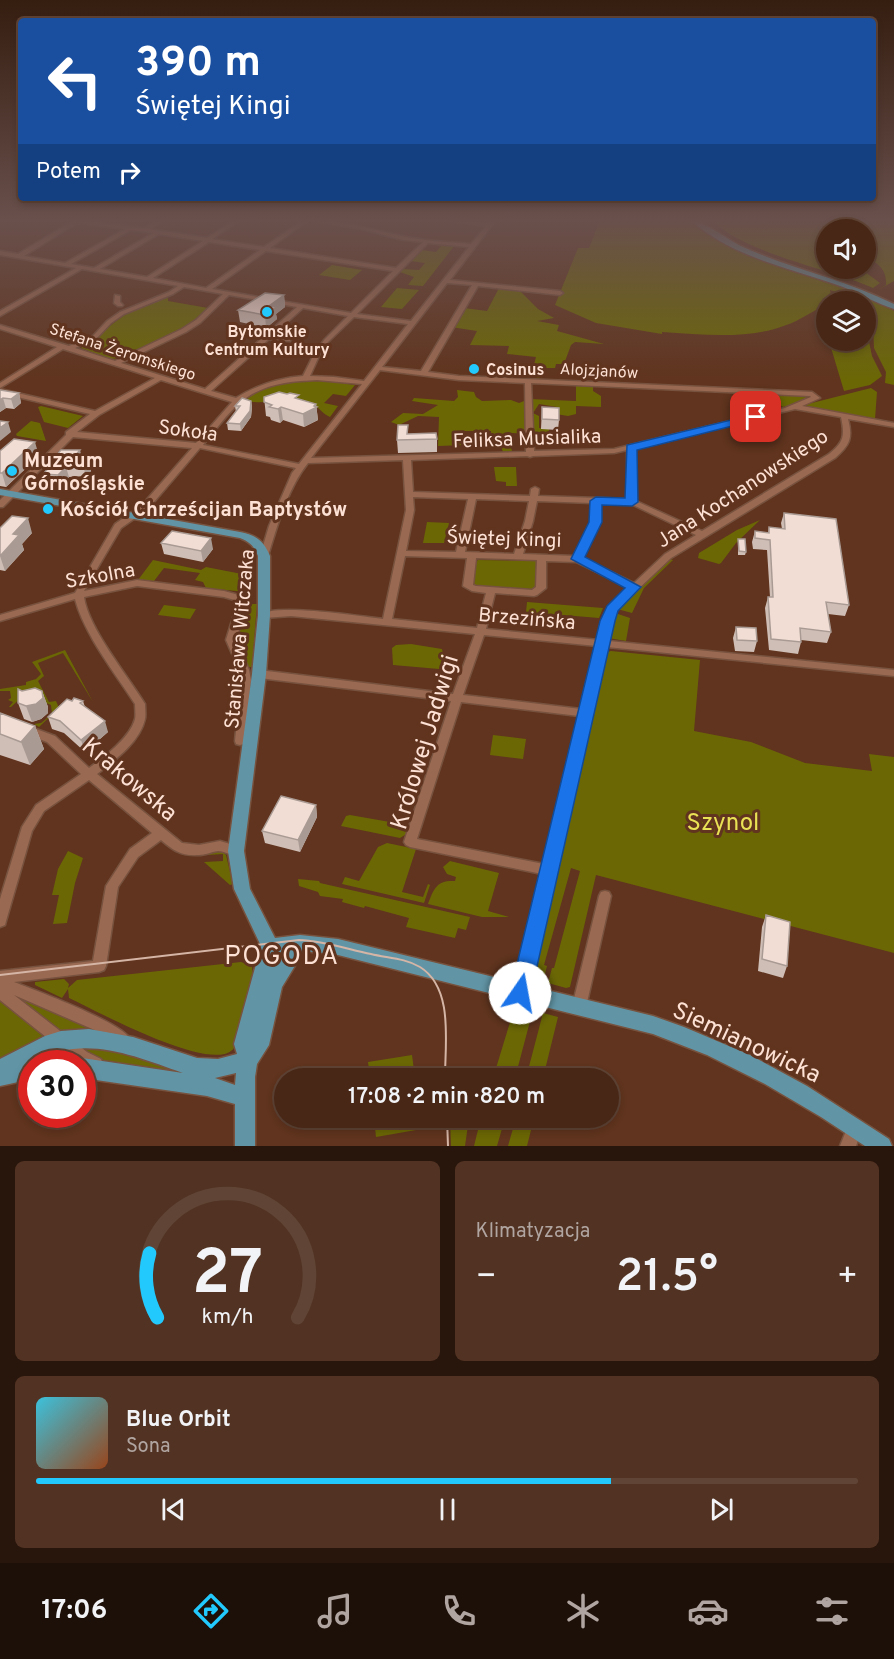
<!DOCTYPE html>
<html lang="pl">
<head>
<meta charset="utf-8">
<style>
	body { margin:0; font-family:Overpass,sans-serif; background:#523323; color:#f1f3f6; height:100vh; display:flex; flex-direction:column; font-size:22px; white-space:nowrap }
	* { box-sizing:border-box; margin:0 }
	p { font-size:20px; color:#b1a5a1 }
	.icon { flex:none; width:33px; height:33px; fill:none; stroke:currentColor; stroke-width:2; stroke-linecap:round; stroke-linejoin:round }
	.map { position:relative; height:1146px; overflow:hidden }
	.side { display:flex; flex-direction:column; gap:15px; padding:15px; background:#28150c; flex:1 }
	.side>* { flex:none }
	.guide { position:absolute; left:18px; top:18px; width:858px; height:183px; border-radius:6px; box-shadow:0 3px 9px #0003,0 0 0 2px #604435; background:#1a4fa0; color:#fff; overflow:hidden }
	.fabs { position:absolute; left:816px; top:219px; display:grid; gap:12px }
	.fabs a { display:grid; place-items:center; width:60px; height:60px; border-radius:50%; background:#482716; box-shadow:0 3px 9px #0003,0 0 0 2px #604435; font-size:30px }
	.speed { position:absolute; left:18px; top:1050px; display:flex; gap:12px; font-size:30px; font-weight:700; text-align:center }
	.speed>* { display:grid; place-content:center; width:78px; height:78px; border-radius:50%; background:#482716; box-shadow:0 3px 9px #0003,0 0 0 2px #604435; line-height:1 }
	.speed .limit { border:9px solid #d22; background:#fff; color:#111 }
	.pin { position:absolute; display:grid; place-items:center; width:51px; height:51px; color:#fff; margin:-26px; border-radius:12px; box-shadow:0 3px 9px #0006 }
	.me { position:absolute; width:66px; margin:-33px; rotate:12deg; stroke-linejoin:round; filter:drop-shadow(0 0 4px #0008) }
	.turn { display:flex; align-items:center; gap:21px; height:126px; padding:0 18px; font-size:27px }
	.turn .icon { width:78px; height:78px; stroke-width:2.5 }
	.turn b { display:block; font-size:42px; line-height:51px }
	.then { display:flex; align-items:center; height:57px; padding:0 18px; background:#0003; gap:12px; font-size:22px }
	.big { font-size:45px; font-weight:600; line-height:1.1 }
	.side .widget { flex:1; display:flex; flex-direction:column; justify-content:center; gap:9px; min-width:0; padding:0 21px; border-radius:9px; background:#523323 }
	.side .dial { align-items:center; gap:0 }
	.dial svg { height:156px; overflow:visible; fill:none; stroke:#604435; stroke-width:7; stroke-linecap:round; text-anchor:middle }
	.dial text { fill:#f1f3f6; stroke:none }
	.song { display:flex; align-items:center; gap:18px }
	.cover { width:72px; height:72px; border-radius:9px; background:linear-gradient(135deg,hsl(190 70% 55%),hsl(20 70% 35%)) }
	.played { height:6px; border-radius:3px; background:linear-gradient(90deg,#22c9fd 70%,#604435 70%) }
	.keys { display:flex; justify-content:space-around; direction:ltr }
	.heat { display:flex; justify-content:space-between; align-items:center; font-size:33px; direction:ltr }
	.side .tiles { flex:1; display:grid; gap:15px; grid-template-columns:1fr 1fr }
	.widget:last-child { grid-column:span 2 }
	.trip { position:absolute; left:274px; top:1068px; width:345px; height:60px; border-radius:30px; background:#482716; box-shadow:0 3px 9px #0003,0 0 0 2px #604435; font-weight:600; line-height:60px; text-align:center }
	.menu { display:flex; height:96px; justify-content:space-around; align-items:center; background:#1d1009; color:#b1a5a1 }
	.menu .icon { width:42px; height:42px }
	.menu .on { color:#22c9fd }
	.menu b { font-size:27px; color:#f1f3f6 }
	.map>svg:first-child { display:block }
	.green { fill:#6b6705 }
	.lines { fill:none; stroke-linecap:round; stroke-linejoin:round }
	.minor-casing { stroke:#77523e; stroke-width:3 }
	.major-casing { stroke:#77523e; stroke-width:3 }
	.minor { fill:#9a6952; fill-rule:evenodd }
	.major { fill:#6195a6; fill-rule:evenodd }
	.tram { stroke:#d5b5a6; stroke-width:2 }
	.wall { fill:#cfbeb6 }
	.shaded-wall { fill:#a99b94 }
	.building { fill:#f1ddd4; stroke:#a99b94; stroke-width:1.5 }
	.route { fill:#1a73e8; stroke:#114b97; stroke-width:1.5 }
	.poi-dot { fill:#22c9fd; stroke:#60341e; stroke-width:2 }
	.labels { text-anchor:middle; stroke-width:6; stroke-linejoin:round; paint-order:stroke }
	.far-poi-label { font-size:16px; font-weight:bold; fill:#fde1d4; stroke:#60341e }
	.far-street-label { font-size:16px; fill:#fde1d4; stroke:#60341e }
	.street-label { font-size:20px; fill:#fde1d4; stroke:#60341e }
	.poi-label { font-size:20px; font-weight:bold; fill:#fde1d4; stroke:#60341e; text-anchor:start }
	.near-street-label { font-size:24px; fill:#fde1d4; stroke:#60341e }
	.near-park-label { font-size:24px; fill:#eae255; stroke:#60341e }
	.near-neighbourhood-label { font-size:26px; letter-spacing:1.5px; fill:#fde1d4; stroke:#60341e }
</style>
</head>
<body>
<div class="map">
<svg width="894" height="1146" viewBox="0 0 894 1146">
	<rect width="100%" height="100%" fill="#60341e"/>
	<path class="green" d="M600 220H689C727 257 808 275 858 293L851 297 830 290 831 295C826 305 818 309 807 315 763 342 711 335 662 332V334L596 323 555 305 578 248H589Z
		M712 220H834L836 229 826 230V268L861 269 880 283 873 288C828 268 745 254 712 220Z
		M837 220H894V281L878 290 886 285C887 269 878 264 866 256V230L839 229Z
		M429 242 455 245 423 286 408 285 414 277 400 272 402 269 419 270 425 263 411 261 422 250 436 252 441 246 428 243Z
		M332 265 362 270 350 280 319 275Z
		M397 288 419 290 402 309 381 307Z
		M499 288 519 290 538 309 554 318 537 321 559 325 557 331 604 344 575 342 571 345 564 364H556L555 368H545L542 378 531 377 536 357 507 354 509 346 470 345 477 331 451 327 464 308 487 311Z
		M163 298H168V301L208 308 185 328 120 358 111 359 81 348 127 313Z
		M872 298 894 311V385L885 383 886 372 874 348 873 323 866 302H863Z
		M866 327 872 356 882 376 870 385 844 391 829 341 866 340Z
		M325 381 355 385 346 396 333 394 324 403 338 406 330 417C322 414 317 404 307 401 287 395 264 407 245 400 266 383 299 380 325 381Z
		M576 385 593 386V391L601 396V407L576 406V414L568 416 556 414 557 407 539 404 533 413 539 416V428L549 429V435L512 433 510 444 512 451 503 452 500 444H494L497 434H491V431H464L465 445 438 446 439 417 418 416 399 425 391 422 403 413 423 414 438 405 412 401 414 398 454 401 458 397 457 390 474 392 476 397 482 401 511 400 519 403 529 399 576 401Z
		M871 388 877 392 875 419 831 413 804 405Z
		M762 393 804 395 808 400 783 407Z
		M41 406 83 416 68 428 44 422 38 407Z
		M31 421 40 423 46 441 17 436 16 434Z
		M494 467H516L517 486H506V482L496 481Z
		M760 520 736 543 721 563 719 564 698 558 699 553 737 530Z
		M427 522 449 523 444 543H423Z
		M670 559 673 560 644 588 632 613 617 609Z
		M153 560 201 570 206 567 247 575 246 592 206 588 203 582 195 580 200 573 164 568 154 581 138 580Z
		M478 560 536 561V588L533 590 474 585 475 563Z
		M527 602 603 608 599 618 526 612Z
		M247 604H257L252 667H246L236 641Z
		M164 605 196 609 190 619 158 615Z
		M615 613 630 618 626 641 608 638Z
		M411 644 442 649 444 658 439 669 393 665 392 648 396 645Z
		M65 650 93 702 63 653 38 663 44 676 38 681 49 702 56 701 59 708 39 727 34 724 41 723 52 714 51 705 25 694 11 707H9L13 702 8 700 11 698 10 691H0V689L26 685V682L36 679 41 674 32 662Z
		M611 651 700 660 694 731 751 742 805 763 872 771 869 754 894 757V953L596 875 570 987 566 988 548 983 552 968H554L580 871 571 868 544 965 547 966 543 982 528 978 604 653Z
		M493 735 526 739 523 759 490 755Z
		M350 815 407 825 410 827 408 833 400 838 341 826 346 816Z
		M387 843 416 849 402 892 423 897 428 884 430 885 424 903 342 884 345 877 359 881 378 847Z
		M68 851 83 858 75 883 67 923 53 924 59 895H52L58 869Z
		M222 851 226 855 233 884 230 885 204 862 223 861V854L207 855 211 852Z
		M450 861 499 873 488 911 509 917H482L428 904C434 888 437 880 455 881L456 877 447 874 443 867Z
		M298 879 319 881 320 883 470 917 466 930 458 928 455 938 406 927 409 918 365 906 364 908 342 902 343 899 320 896 318 892 299 886Z
		M241 962 252 966 253 977 234 1048C215 1076 95 1010 69 998L68 989 62 998 35 985V982L64 979 69 984 68 988 77 980Z
		M16 995 95 1029 96 1031 64 1036 15 997Z
		M0 999 48 1037 0 1062Z
		M515 1006 533 1010 515 1078H493Z
		M543 1013 558 1017 543 1078H526Z
		M77 1043 100 1045 185 1073 184 1075C149 1069 102 1071 77 1043Z
		M412 1055 415 1078H370L368 1062Z
		M374 1118H421L422 1129 376 1137Z
		M450 1118H469L465 1146H451Z
		M481 1118H505L497 1146H474Z
		M516 1118H534L527 1146H508Z"/>
	<g class="lines">
		<defs>
			<path id="minor" d="M64 220H81L144 228 158 220H165L150 229 207 238 235 220H241L212 239 264 247 303 220H309L270 248 396 268 423 242 403 240 361 229 309 220C342 220 370 229 402 236 424 241 448 242 471 244L486 226 445 220H461L488 223 490 220H496L450 280 560 291 563 293 560 295 478 286 428 372 459 376 812 392 820 398 802 406 894 423V427L848 419C853 438 850 445 835 458L671 558 616 610 609 641 894 670V676L607 647 590 713 527 993 525 998 520 999 515 998 513 993 542 874 410 847 406 845 404 842 451 701 259 678 255 676 254 674 255 672 259 670 453 694 475 634 291 616 264 618 259 615C274 603 360 616 383 619L406 510 403 460 308 463C288 488 277 526 268 556L264 559 260 556 269 526 292 473 296 468 200 448 148 509 121 528 84 591 137 580 224 591 246 597 248 599 236 640 249 670 251 680 245 741 244 744 240 745 236 744 235 741 241 680 239 670 226 640 238 601 224 597 137 586 84 597C88 628 128 676 145 704 145 708 146 715 145 719 140 742 115 760 97 774L182 843 199 845 220 841 240 847 242 851 240 855C232 857 226 851 218 851 211 852 205 855 199 855 181 856 174 851 161 840L138 857 118 887 106 966 104 970 99 972 14 982C35 990 123 1023 130 1039L128 1044 123 1046 97 1031 14 995 87 1052 101 1059 103 1064 101 1069 96 1071 77 1062 0 1000V971L93 961 106 886 130 849 152 833 89 780 44 811 32 831 6 921 5 925 0 927V899L22 827 36 805 81 774 47 742 24 733 23 730 24 727 28 726 55 736 89 768C104 757 130 738 135 719 136 715 135 709 135 704 115 673 84 634 75 599L0 621V615L75 593 115 524 142 505 192 448 73 437 3 507H0V500L66 435V432L90 414 0 393V389L95 411 155 378 63 349 0 388V383L57 347 0 329V325L69 346 93 336 107 321 120 312 169 292 178 286 82 269 0 316V311L76 268 0 255V251L18 254 71 222ZM77 223 125 229 65 263 24 256ZM131 230 153 233 94 268 71 264ZM159 234 203 241 147 277 100 269ZM209 242 260 250 206 288 153 278ZM428 243 469 247 411 321 357 314ZM266 251 393 271 351 313 212 289ZM447 283 472 285 421 371 382 367ZM184 287 223 294 196 320 182 329 115 361 75 348 97 338 111 323 124 314 173 294ZM229 295 297 307 205 389 121 363 186 332 200 323ZM303 308 348 316 324 340 313 356 303 376C279 378 257 385 236 398L211 391 269 339 290 341V339L272 336ZM354 317 408 324 364 381 334 377 310 376 319 356 328 342ZM380 370 459 380 525 383 526 452 311 458ZM161 380 232 402 196 443 77 432 99 415ZM317 380 362 384 299 464 203 445C215 431 227 413 241 402 262 384 290 381 317 380ZM531 383 810 396 811 397 785 408 614 449 534 451ZM795 409 841 417C845 436 844 442 829 454L702 531 636 501 635 448ZM627 450 628 499 538 496 539 489 535 487 531 489 530 496 413 492 411 460 527 456 530 457 533 456 614 453ZM413 497 468 499 456 552 406 551 414 510ZM476 499 529 501 525 521 514 554 465 552ZM537 501 592 503V522L575 556 523 554 533 521ZM600 503 631 504 696 535 665 554 634 583 583 558 600 522ZM405 556 467 558 463 586 472 591 486 593 477 628 392 619ZM476 558 537 560 536 587 532 590 476 586 473 585ZM546 561 576 562 629 588 607 609 599 640 486 629 495 593 534 596 537 595 546 588ZM484 635 597 646 581 709 463 695ZM461 702 579 716 544 864 417 839Z
				M115 295 120 296V302L123 305 122 306H118L114 303Z
				M605 891 609 892 611 896 586 1007 584 1012 579 1014 574 1012 572 1007 599 896 601 892Z
				M855 1118 860 1121 863 1126 856 1146H840L850 1121Z"/>
			<path id="major" d="M691 220C703 220 729 241 743 247 792 269 846 280 894 304V309C877 304 860 293 843 287 792 268 732 258 691 220Z
				M0 489 240 532C256 535 264 541 270 556V615L266 674 244 851 250 889 275 938 300 935 338 939 653 1016 684 1027 750 1055 807 1086 889 1139 892 1146H865L821 1117 765 1084 707 1055 653 1034 338 955 304 951 282 987 269 1045 257 1064 255 1077V1146H235V1104L207 1096 82 1078V1064H74L82 1058 183 1073C134 1056 85 1034 35 1061L39 1064H32V1079L0 1086V1059L45 1036 61 1031 89 1029 133 1037 197 1058 218 1059 237 1054 234 1044 261 946 234 889 228 851 252 674 258 615V556C254 546 250 542 240 538L0 495ZM236 1073 235 1085 215 1078Z"/>
		</defs>
		<use href="#minor" class="minor-casing"/>
		<use href="#major" class="major-casing"/>
		<use href="#minor" class="minor"/>
		<use href="#major" class="major"/>
		<path class="tram" d="M0 975 299 940C324 941 347 949 371 954 387 958 405 958 420 967 454 988 445 1043 445 1078
			M447 1118 448 1146"/>
	</g>
	<path class="wall" d="M284 295 285 307 276 314 277 319 266 328 240 322 238 310Z
		M0 390 19 393 21 403 14 409 6 408 0 412Z
		M264 397 316 404 318 420 304 427 283 420 280 423 271 420 270 417 266 416Z
		M251 401 252 407 251 417 241 431 228 430 227 423 236 412 235 406Z
		M542 407 559 420 558 430 541 429Z
		M408 434 437 439V452L398 453 397 440Z
		M0 451 39 456 6 487 0 486Z
		M53 459 88 460 91 471 86 476 69 477 61 486 46 484 43 474 54 462Z
		M784 513 849 605 845 616 828 614 831 632 827 643 801 640V642L798 654 769 650 765 608 768 597H770L767 550 753 549 752 542 755 531 768 533 769 527 782 529 781 523Z
		M0 528 32 533 22 544 24 550 5 571 0 570Z
		M738 539 746 552 745 555H738Z
		M161 543 213 549 203 562 164 554Z
		M736 627 757 641 754 652 735 651 733 638Z
		M42 691 48 707V713L41 719 32 722 24 719 18 703Z
		M72 701H83L85 707 108 732 85 752 64 733 52 729 48 717Z
		M0 713 35 726 44 749 30 765 0 755Z
		M316 805 317 817 300 852 265 843 262 831Z
		M766 915 787 966 783 978 758 971 762 927Z"/>
	<path class="shaded-wall" d="M284 295 285 307 276 314 277 319 266 328 265 315 269 306Z
		M19 393 21 403 14 409 11 399Z
		M3 398 6 408 0 412V400Z
		M251 401 252 407 251 417 241 431 240 424Z
		M316 404 318 420 304 427 303 414Z
		M281 407 283 420 280 423 278 409Z
		M8 422 11 432 0 441V428Z
		M35 442 39 456 6 487 2 473Z
		M80 450 83 461 73 458Z
		M88 460 91 471 86 476 83 466Z
		M66 467 69 477 61 486 58 475Z
		M28 518 32 533 22 544 24 550 5 571 0 556 13 534Z
		M211 538 213 549 203 562 201 551Z
		M42 691 48 707V713L41 719 32 722 26 706Z
		M105 721 108 732 85 752 81 740Z
		M35 726 44 749 30 765 21 742Z
		M316 805 317 817 300 852 298 840Z"/>
	<path class="building" d="M265 293 284 295 269 306 276 307 265 315 238 310Z
		M0 390 19 393 11 399 3 398 0 400Z
		M279 392 287 394 290 393 299 395 295 398 316 404 314 406 317 407 303 414 281 407 278 409 269 407 272 405 264 402V397Z
		M242 398 251 401 250 411 240 424 227 423 240 406H235Z
		M542 407 559 408V420L542 419Z
		M0 421 8 422 0 428Z
		M398 425H408L407 434 436 433 437 439 397 440Z
		M14 439 35 442 2 473H0V451Z
		M61 450H80L73 458 88 460 83 466 66 467 58 475 43 474 57 459H53Z
		M784 513 836 519 849 605 826 602 831 632 800 628 801 642 771 639 768 597H773L770 540 755 538V531L769 533V527L785 529Z
		M12 516 28 518 13 534 19 535 0 556V528Z
		M172 531 211 538 201 551 161 543Z
		M738 539H745L746 552 739 551Z
		M736 627 756 628 757 641 737 640Z
		M35 688 42 691 43 698 36 704 26 706 18 703V689L22 691Z
		M74 698 83 701 80 703 105 721 81 740 60 721 48 717 67 699 72 701Z
		M0 713 35 726 21 742 0 734Z
		M281 796 316 805 298 840 262 831Z
		M766 915 790 922 787 966 762 959Z"/>
	<linearGradient id="sky" x2="0" y2="1"><stop stop-color="#351d10"/><stop offset="0.58" stop-color="#69504c"/><stop offset="1" stop-color="#69504c" stop-opacity="0"/></linearGradient>
	<rect width="894" height="380" fill="url(#sky)"/>
	<path class="route" d="M756 414 762 417 760 419 637 450 638 502 632 506 602 505V522L585 557 641 587 618 611 615 621 531 993 528 1000 520 1003 513 1000 510 993 600 621 607 606 625 588 571 559 589 522 590 501 596 497 625 498 627 445Z"/>
	<g class="poi-dot">
		<circle cx="267" cy="312" r="6"/>
		<circle cx="474" cy="369" r="6"/>
		<circle cx="12" cy="471" r="6"/>
		<circle cx="48" cy="509" r="6"/>
	</g>
	<g class="labels">
		<g class="far-poi-label">
			<text x="267" y="337">Bytomskie<tspan x="267" dy="18">Centrum Kultury</tspan></text>
			<text x="486" y="375" text-anchor="start">Cosinus</text>
		</g>
		<g class="far-street-label">
			<text transform="translate(123 351) rotate(18)" y="6">Stefana Żeromskiego</text>
			<text transform="translate(599 370) rotate(3)" y="6">Alojzjanów</text>
		</g>
		<g class="street-label">
			<text transform="translate(188 430) rotate(8)" y="7">Sokoła</text>
			<text transform="translate(527 438) rotate(-2)" y="7">Feliksa Musialika</text>
			<text transform="translate(742 488) rotate(-33)" y="7">Jana Kochanowskiego</text>
			<text transform="translate(504 538) rotate(2)" y="7">Świętej Kingi</text>
			<text transform="translate(100 575) rotate(-10)" y="7">Szkolna</text>
			<text transform="translate(527 618) rotate(5)" y="7">Brzezińska</text>
			<text transform="translate(239 639) rotate(-85)" y="7">Stanisława Witczaka</text>
		</g>
		<g class="poi-label">
			<text x="24" y="467">Muzeum<tspan x="24" dy="23">Górnośląskie</tspan></text>
			<text x="60" y="516">Kościół Chrześcijan Baptystów</text>
		</g>
		<g class="near-street-label">
			<text transform="translate(424 742) rotate(-73)" y="8">Królowej Jadwigi</text>
			<text transform="translate(130 779) rotate(40)" y="8">Krakowska</text>
			<text transform="translate(747 1042) rotate(25)" y="8">Siemianowicka</text>
		</g>
		<g class="near-park-label">
			<text x="723" y="830">Szynol</text>
		</g>
		<g class="near-neighbourhood-label">
			<text x="282" y="964">POGODA</text>
		</g>
	</g>
</svg>
<div class="fabs">
<a><svg class="icon" aria-label="sound" viewBox="0 0 24 24"><path d="M4 9h4l5-4v14l-5-4H4zM17 9q2 3 0 6"/></svg></a>
<a><svg class="icon" aria-label="layers" viewBox="0 0 24 24"><path d="M12 4l9 5-9 5-9-5zM3 14l9 5 9-5"/></svg></a>
</div>
<div class="speed"><div class="limit">30</div></div>
<div class="pin" style="left:756px;top:417px;background:#d93025"><svg class="icon" aria-label="arrive" viewBox="0 0 24 24"><path d="M6 21V4h12l-3 4 3 4H6"/></svg></div>
<svg class="me" style="left:520px;top:993px" viewBox="-20 -20 40 40"><circle r="19" fill="#fff"/><path d="M0-13L10 11 0 6-10 11z" fill="#1a73e8"/></svg>
<div class="trip">17:08 · 2 min · 820 m</div>
<div class="guide">
<div class="turn"><svg class="icon" aria-label="left" viewBox="0 0 24 24"><path d="M17 20v-9H6M10 6l-5 5 5 5"/></svg><div><b>390 m</b>Świętej Kingi</div></div>
<div class="then">Potem<svg class="icon" aria-label="right" viewBox="0 0 24 24"><path d="M7 20v-9h11M14 6l5 5-5 5"/></svg></div>
</div>
</div>
<section class="side">
<div class="tiles">
<div class="widget dial"><svg viewBox="0 0 100 80">
<path d="M14 69A42 42 0 1 1 86 69"/>
<path d="M14 69A42 42 0 0 1 10 36" stroke="#22c9fd"/>
<text x="50" y="56" font-size="32" font-weight="700">27</text>
<text x="50" y="72" font-size="11">km/h</text>
</svg></div>
<div class="widget"><p>Klimatyzacja</p>
<div class="heat"><a>−</a><b class="big">21.5°</b><a>+</a></div>
</div>
<div class="widget">
<div class="song"><i class="cover"></i><div><b>Blue Orbit</b><p>Sona</p></div></div>
<div class="played"></div>
<div class="keys"><svg class="icon" aria-label="previous" viewBox="0 0 24 24"><path d="M18 5L8 12l10 7zM5 5v14"/></svg><svg class="icon" aria-label="pause" viewBox="0 0 24 24"><path d="M8 5v14M16 5v14"/></svg><svg class="icon" aria-label="next" viewBox="0 0 24 24"><path d="M6 5l10 7-10 7zM19 5v14"/></svg></div>
</div>
</div>
</section>
<nav class="menu">
<b>17:06</b>
<svg class="icon on" aria-label="directions" viewBox="0 0 24 24"><path d="M12 3l9 9-9 9-9-9zM9 14v-3h6M13 9l2 2-2 2"/></svg>
<svg class="icon" aria-label="music" viewBox="0 0 24 24"><path d="M9 18V5l10-2v13"/><circle cx="6" cy="18" r="3"/><circle cx="16" cy="16" r="3"/></svg>
<svg class="icon" aria-label="phone" viewBox="0 0 24 24"><path d="M5 4h4l2 5-3 2q2 4 5 5l2-3 5 2v4C11 20 4 13 5 4z"/></svg>
<svg class="icon" aria-label="climate" viewBox="0 0 24 24"><path d="M12 3v18M4 7l16 10M4 17L20 7"/></svg>
<svg class="icon" aria-label="car" viewBox="0 0 24 24"><path d="M5 17H2v-5l4-1 3-4h7l3 4 3 1v5h-3M9 17h6M6 11h13"/><circle cx="7" cy="17" r="2"/><circle cx="17" cy="17" r="2"/></svg>
<svg class="icon" aria-label="filters" viewBox="0 0 24 24"><path d="M4 7h16M4 17h16"/><circle cx="9" cy="7" r="2"/><circle cx="15" cy="17" r="2"/></svg>
</nav>
</body>
</html>
